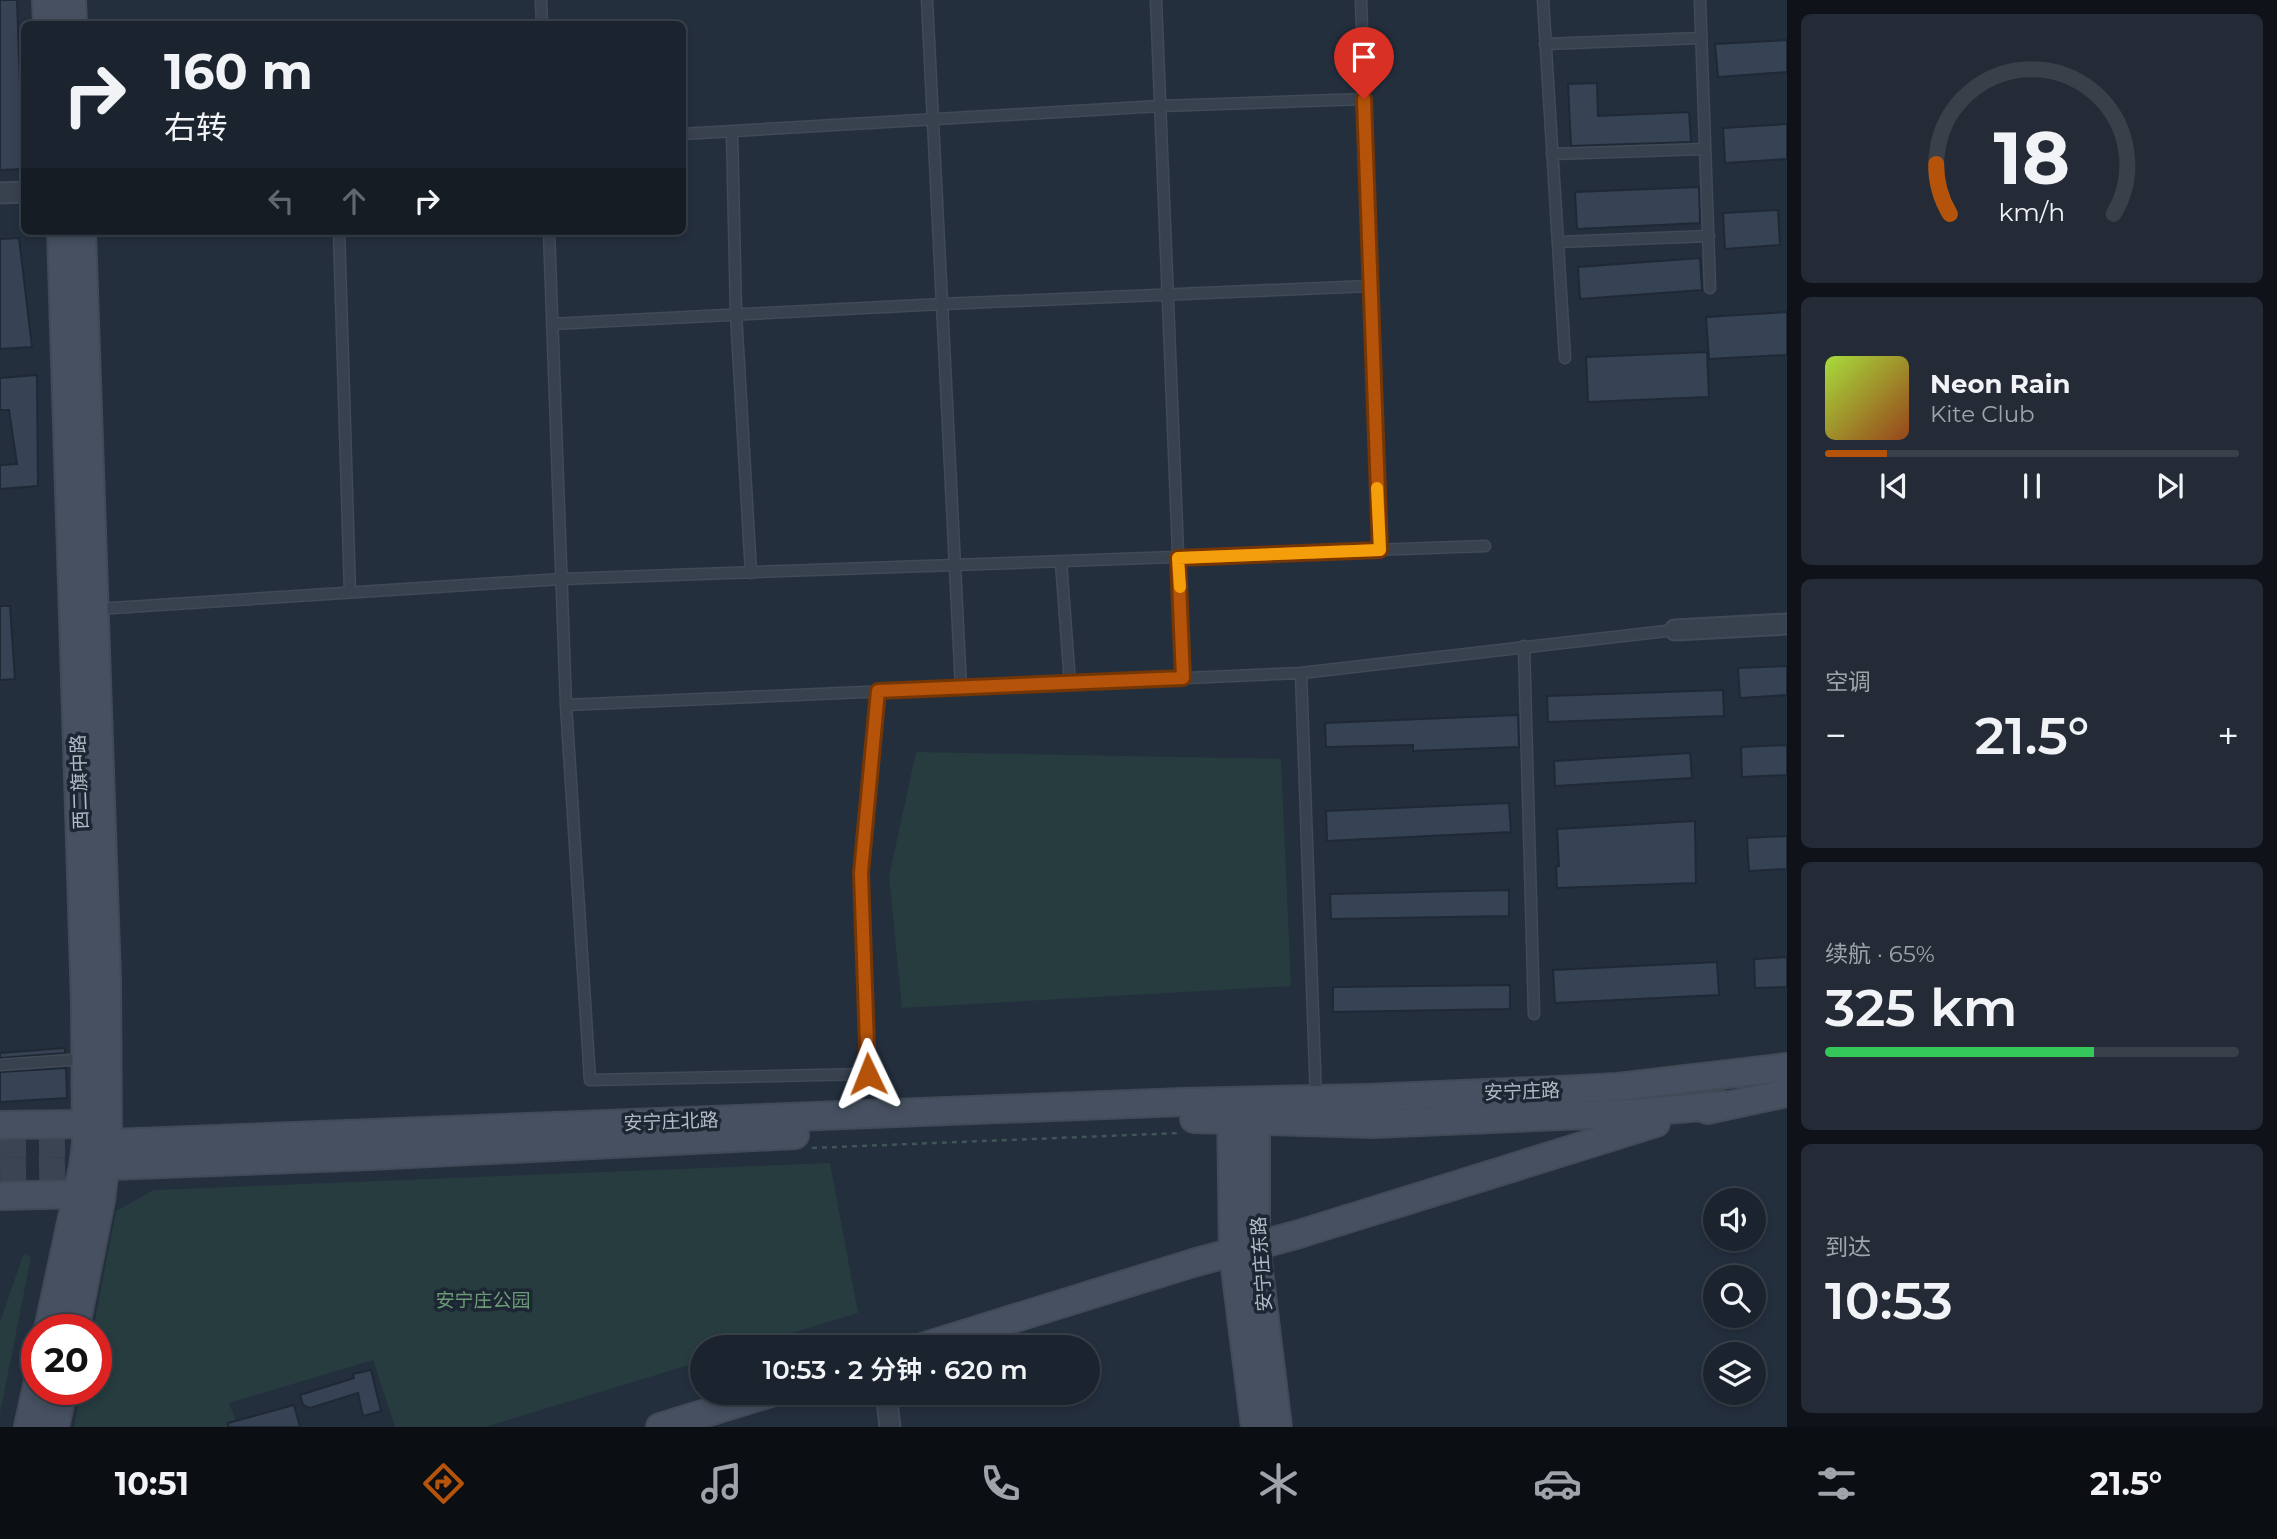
<!DOCTYPE html>
<html lang="zh">
<head>
<meta charset="utf-8">
<style>
	body { margin:0; font-family:Montserrat,"Noto Sans SC",sans-serif; background:#242b36; color:#f1f3f6; height:100vh; display:flex; flex-direction:column; font-size:26px; white-space:nowrap }
	* { box-sizing:border-box; margin:0 }
	p { font-size:23px; color:#a0a4aa }
	.icon { flex:none; width:38px; height:38px; fill:none; stroke:currentColor; stroke-width:2; stroke-linecap:round; stroke-linejoin:round }
	.map { position:relative; flex:1; overflow:hidden }
	.sheet { display:flex; flex-direction:column; gap:14px; padding:14px; background:#0f1319; width:490px }
	.sheet>* { flex:none }
	.banner { position:absolute; left:21px; top:21px; width:665px; height:214px; border-radius:10px; box-shadow:0 4px 10px #0003,0 0 0 2px #39404a; background:#1b232e; color:#f1f3f6; overflow:hidden }
	.fabs { position:absolute; left:1703px; top:1188px; display:grid; gap:14px }
	.fabs a { display:grid; place-items:center; width:63px; height:63px; border-radius:50%; background:#1b232e; box-shadow:0 4px 10px #0003,0 0 0 2px #39404a; font-size:35px }
	.speed { position:absolute; left:21px; top:1314px; display:flex; gap:14px; font-size:35px; font-weight:700; text-align:center }
	.speed>* { display:grid; place-content:center; width:91px; height:91px; border-radius:50%; background:#1b232e; box-shadow:0 4px 10px #0003,0 0 0 2px #39404a; line-height:1 }
	.speed .limit { border:10px solid #d22; background:#fff; color:#111 }
	.pin { position:absolute; display:grid; place-items:center; width:60px; height:60px; color:#fff; margin:-72px -30px; border-radius:50% 50% 50% 0; rotate:-45deg; box-shadow:0 0 7px #0007 }
	.pin .icon { rotate:45deg }
	.me { position:absolute; width:77px; margin:-38px; rotate:358deg; stroke-linejoin:round; filter:drop-shadow(0 0 5px #0008) }
	.turn { display:flex; align-items:center; gap:24px; height:147px; padding:0 28px; font-size:32px }
	.turn .icon { width:91px; height:91px; stroke-width:2.5 }
	.turn b { display:block; font-size:49px; line-height:60px }
	.lanes { display:flex; align-items:center; height:66px; padding:0 28px; background:#0003; justify-content:center; gap:35px; direction:ltr }
	.lanes .off { opacity:.35 }
	.big { font-size:52px; font-weight:600; line-height:1.1 }
	.sheet .card { flex:1; display:flex; flex-direction:column; justify-content:center; gap:10px; min-width:0; padding:0 24px; border-radius:10px; background:#242b36 }
	.sheet .dial { align-items:center; gap:0 }
	.dial svg { height:182px; overflow:visible; fill:none; stroke:#39404a; stroke-width:7; stroke-linecap:round; text-anchor:middle }
	.dial text { fill:#f1f3f6; stroke:none }
	.song { display:flex; align-items:center; gap:21px }
	.cover { width:84px; height:84px; border-radius:10px; background:linear-gradient(135deg,hsl(80 70% 55%),hsl(20 70% 35%)) }
	.played { height:7px; border-radius:4px; background:linear-gradient(90deg,#b45309 15%,#39404a 15%) }
	.keys { display:flex; justify-content:space-around; direction:ltr }
	.heat { display:flex; justify-content:space-between; align-items:center; font-size:38px; direction:ltr }
	.charge { height:10px; border-radius:5px; background:linear-gradient(90deg,#34c759 65%,#39404a 0) }
	.trip { position:absolute; left:690px; top:1335px; width:410px; height:70px; border-radius:35px; background:#1b232e; box-shadow:0 4px 10px #0003,0 0 0 2px #39404a; font-weight:600; line-height:70px; text-align:center }
	.menu { display:flex; height:112px; justify-content:space-around; align-items:center; background:#0b0e12; color:#a0a4aa }
	.menu .icon { width:49px; height:49px }
	.menu .selected { color:#b45309 }
	.menu b { font-size:32px; color:#f1f3f6 }
	main { display:flex; flex:1; min-height:0 }
	.map>svg:first-child { display:block }
	.green { fill:#263c3f }
	.building { fill:#364354; stroke:#1f2835; stroke-width:2 }
	.lines { fill:none; stroke-linecap:round; stroke-linejoin:round }
	.secondary-tunnel { stroke:#3a4453; stroke-width:26; stroke-dasharray:26 13; stroke-linecap:butt }
	.lane-casing { stroke:#414a57; stroke-width:13 }
	.street-casing { stroke:#414a57; stroke-width:23 }
	.secondary-casing { stroke:#414a57; stroke-width:30 }
	.path { stroke:#3f5557; stroke-width:2.5; stroke-dasharray:5 5; stroke-linecap:butt }
	.lane { stroke:#38414e; stroke-width:10 }
	.street { stroke:#38414e; stroke-width:19 }
	.secondary { stroke:#465061; stroke-width:26 }
	.route-casing { stroke:#753606; stroke-width:18 }
	.route { stroke:#b45309; stroke-width:12 }
	.slow { stroke:#f59e0b; stroke-width:12 }
	.labels { text-anchor:middle; stroke-width:7; stroke-linejoin:round; paint-order:stroke }
	.street-label { font-size:19px; fill:#b4bcc9; stroke:#1d2633 }
	.park-label { font-size:19px; fill:#6b9a76; stroke:#1d2633 }
</style>
</head>
<body>
<main>
<div class="map">
<svg width="1787" height="1427" viewBox="0 0 1787 1427">
	<rect width="100%" height="100%" fill="#242f3e"/>
	<path class="green" d="M916 752 1281 759 1291 986 902 1008 889 877Z
		M830 1163 858 1313 745 1347 702 1348V1361L485 1427H395L373 1360 229 1403 238 1427H74L81 1390H96V1330H93L116 1211 154 1190Z
		M24 1253 31 1257 0 1413V1322Z"/>
	<path class="building" d="M0 0H17L23 169 0 170Z
		M1787 40V72L1718 77 1715 44Z
		M1597 83 1598 116 1689 112 1691 142 1571 146 1568 84Z
		M1787 124V159L1725 163 1723 128Z
		M1699 187 1700 223 1577 229 1575 192Z
		M1778 210 1780 245 1725 249 1723 213Z
		M19 238 32 347 0 349V239Z
		M1700 258 1702 290 1580 299 1578 267Z
		M1787 312V355L1709 359 1706 317Z
		M1707 352 1709 397 1588 402 1586 357Z
		M37 375 38 486 0 489V465L17 464 9 410H0V378Z
		M0 606H10L15 679 0 680Z
		M1787 666V695L1740 698 1738 668Z
		M1723 690 1724 716 1548 722 1547 696Z
		M1518 715 1519 747 1413 751V745L1326 747 1325 723Z
		M1787 745V775L1742 777 1741 747Z
		M1690 753 1692 778 1555 786 1554 761Z
		M1509 803 1511 832 1327 841 1326 811Z
		M1695 821 1696 883 1557 888 1556 866H1559L1557 829Z
		M1787 836V869L1749 871 1747 838Z
		M1509 890V916L1331 919 1330 894Z
		M1787 957V987L1755 988 1754 959Z
		M1717 962 1719 995 1555 1003 1553 970Z
		M1510 985V1009L1333 1012V987Z
		M65 1048V1053L0 1058V1053Z
		M66 1068 67 1098 0 1102V1072Z
		M371 1370 381 1411 363 1416 358 1393 310 1408 303 1405 300 1395 354 1378 353 1374Z
		M294 1405 300 1427H228V1423Z"/>
	<g class="lines">
		<path class="secondary-tunnel" d="M0 1145 86 1144
			M0 1169 83 1167"/>
		<defs>
			<path id="lane" d="M541 0 542 24
				M927 0 961 688
				M1156 0 1183 678
				M1361 0 1380 550
				M1543 0 1565 358
				M1700 0 1710 288
				M1545 44 1701 38
				M732 131 736 314 751 573
				M682 134 1160 106 1364 99
				M1552 154 1705 149
				M339 231 350 592
				M549 231 566 705 590 1080 868 1074 861 873 879 691
				M1558 242 1709 236
				M552 324 942 304 1370 286
				M1061 562 1070 683
				M97 609 561 579 1485 546
				M1524 646 1534 1014
				M1301 673 1316 1099
				M566 705 1301 673 1675 630
				M0 1065 84 1059"/>
			<path id="street" d="M0 193 24 192
				M1675 630 1787 624
				M886 1393 890 1427"/>
			<path id="secondary" d="M46 0 47 24
				M72 0 73 24
				M1231 1105 1233 1252 1255 1427
				M1256 1105V1246L1278 1427
				M1707 1110 1787 1093
				M1194 1119 1374 1124 1630 1113 1724 1105
				M0 1125 85 1124
				M86 1144 1183 1102 1367 1098 1559 1090 1618 1087 1787 1067
				M83 1167 370 1156 795 1135
				M0 1196 77 1194
				M48 1330 83 1167 86 1144 85 1002 61 231
				M75 1330 101 1200 108 1143 107 981 82 231
				M919 1348 1193 1263 1299 1234 1656 1123
				M28 1427 37 1386
				M55 1427 63 1390
				M660 1427 771 1393"/>
		</defs>
		<use href="#lane" class="lane-casing"/>
		<use href="#street" class="street-casing"/>
		<use href="#secondary" class="secondary-casing"/>
		<path class="path" d="M812 1148 1180 1133"/>
		<use href="#lane" class="lane"/>
		<use href="#street" class="street"/>
		<use href="#secondary" class="secondary"/>
	</g>
	<g class="lines">
		<defs>
			<path id="route" d="M868 1074 861 873 878 691 1183 678 1178 558 1380 550 1364 99"/>
		</defs>
		<use href="#route" class="route-casing"/>
		<use href="#route" class="route"/>
		<path class="slow" d="M1180 587 1178 558 1380 550 1377 488"/>
	</g>
	<g class="labels">
		<g class="street-label">
			<text transform="translate(79 782) rotate(-92)" y="7">西二旗中路</text>
			<text transform="translate(1522 1091) rotate(-2)" y="7">安宁庄路</text>
			<text transform="translate(671 1121) rotate(-2)" y="7">安宁庄北路</text>
			<text transform="translate(1261 1264) rotate(-94)" y="7">安宁庄东路</text>
		</g>
		<g class="park-label">
			<text x="483" y="1307">安宁庄公园</text>
		</g>
	</g>
</svg>
<div class="fabs">
<a><svg class="icon" aria-label="sound" viewBox="0 0 24 24"><path d="M4 9h4l5-4v14l-5-4H4zM17 9q2 3 0 6"/></svg></a>
<a><svg class="icon" aria-label="search" viewBox="0 0 24 24"><circle cx="10" cy="10" r="6"/><path d="M15 15l6 6"/></svg></a>
<a><svg class="icon" aria-label="layers" viewBox="0 0 24 24"><path d="M12 4l9 5-9 5-9-5zM3 14l9 5 9-5"/></svg></a>
</div>
<div class="speed"><div class="limit">20</div></div>
<div class="pin" style="left:1364px;top:99px;background:#d93025"><svg class="icon" aria-label="arrive" viewBox="0 0 24 24"><path d="M6 21V4h12l-3 4 3 4H6"/></svg></div>
<svg class="me" style="left:868px;top:1074px" viewBox="-20 -20 40 40"><path d="M0-17L14 15 0 8-14 15z" fill="#b45309" stroke="#fff" stroke-width="4"/></svg>
<div class="trip">10:53 · 2 分钟 · 620 m</div>
<div class="banner">
<div class="turn"><svg class="icon" aria-label="right" viewBox="0 0 24 24"><path d="M7 20v-9h11M14 6l5 5-5 5"/></svg><div><b>160 m</b>右转</div></div>
<div class="lanes"><svg class="icon off" aria-label="left" viewBox="0 0 24 24"><path d="M17 20v-9H6M10 6l-5 5 5 5"/></svg><svg class="icon off" aria-label="ahead" viewBox="0 0 24 24"><path d="M12 20V5M6 11l6-6 6 6"/></svg><svg class="icon" aria-label="right" viewBox="0 0 24 24"><path d="M7 20v-9h11M14 6l5 5-5 5"/></svg></div>
</div>
</div>
<section class="sheet">
<div class="card dial"><svg viewBox="0 0 100 80">
<path d="M14 69A42 42 0 1 1 86 69"/>
<path d="M14 69A42 42 0 0 1 8 47" stroke="#b45309"/>
<text x="50" y="56" font-size="32" font-weight="700">18</text>
<text x="50" y="72" font-size="11">km/h</text>
</svg></div>
<div class="card">
<div class="song"><i class="cover"></i><div><b>Neon Rain</b><p>Kite Club</p></div></div>
<div class="played"></div>
<div class="keys"><svg class="icon" aria-label="previous" viewBox="0 0 24 24"><path d="M18 5L8 12l10 7zM5 5v14"/></svg><svg class="icon" aria-label="pause" viewBox="0 0 24 24"><path d="M8 5v14M16 5v14"/></svg><svg class="icon" aria-label="next" viewBox="0 0 24 24"><path d="M6 5l10 7-10 7zM19 5v14"/></svg></div>
</div>
<div class="card"><p>空调</p>
<div class="heat"><a>−</a><b class="big">21.5°</b><a>+</a></div>
</div>
<div class="card"><p>续航 · 65%</p><b class="big">325 km</b><div class="charge"></div></div>
<div class="card"><p>到达</p><b class="big">10:53</b></div>
</section>
</main>
<nav class="menu">
<b>10:51</b>
<svg class="icon selected" aria-label="directions" viewBox="0 0 24 24"><path d="M12 3l9 9-9 9-9-9zM9 14v-3h6M13 9l2 2-2 2"/></svg>
<svg class="icon" aria-label="music" viewBox="0 0 24 24"><path d="M9 18V5l10-2v13"/><circle cx="6" cy="18" r="3"/><circle cx="16" cy="16" r="3"/></svg>
<svg class="icon" aria-label="phone" viewBox="0 0 24 24"><path d="M5 4h4l2 5-3 2q2 4 5 5l2-3 5 2v4C11 20 4 13 5 4z"/></svg>
<svg class="icon" aria-label="climate" viewBox="0 0 24 24"><path d="M12 3v18M4 7l16 10M4 17L20 7"/></svg>
<svg class="icon" aria-label="car" viewBox="0 0 24 24"><path d="M5 17H2v-5l4-1 3-4h7l3 4 3 1v5h-3M9 17h6M6 11h13"/><circle cx="7" cy="17" r="2"/><circle cx="17" cy="17" r="2"/></svg>
<svg class="icon" aria-label="filters" viewBox="0 0 24 24"><path d="M4 7h16M4 17h16"/><circle cx="9" cy="7" r="2"/><circle cx="15" cy="17" r="2"/></svg>
<b>21.5°</b>
</nav>
</body>
</html>
